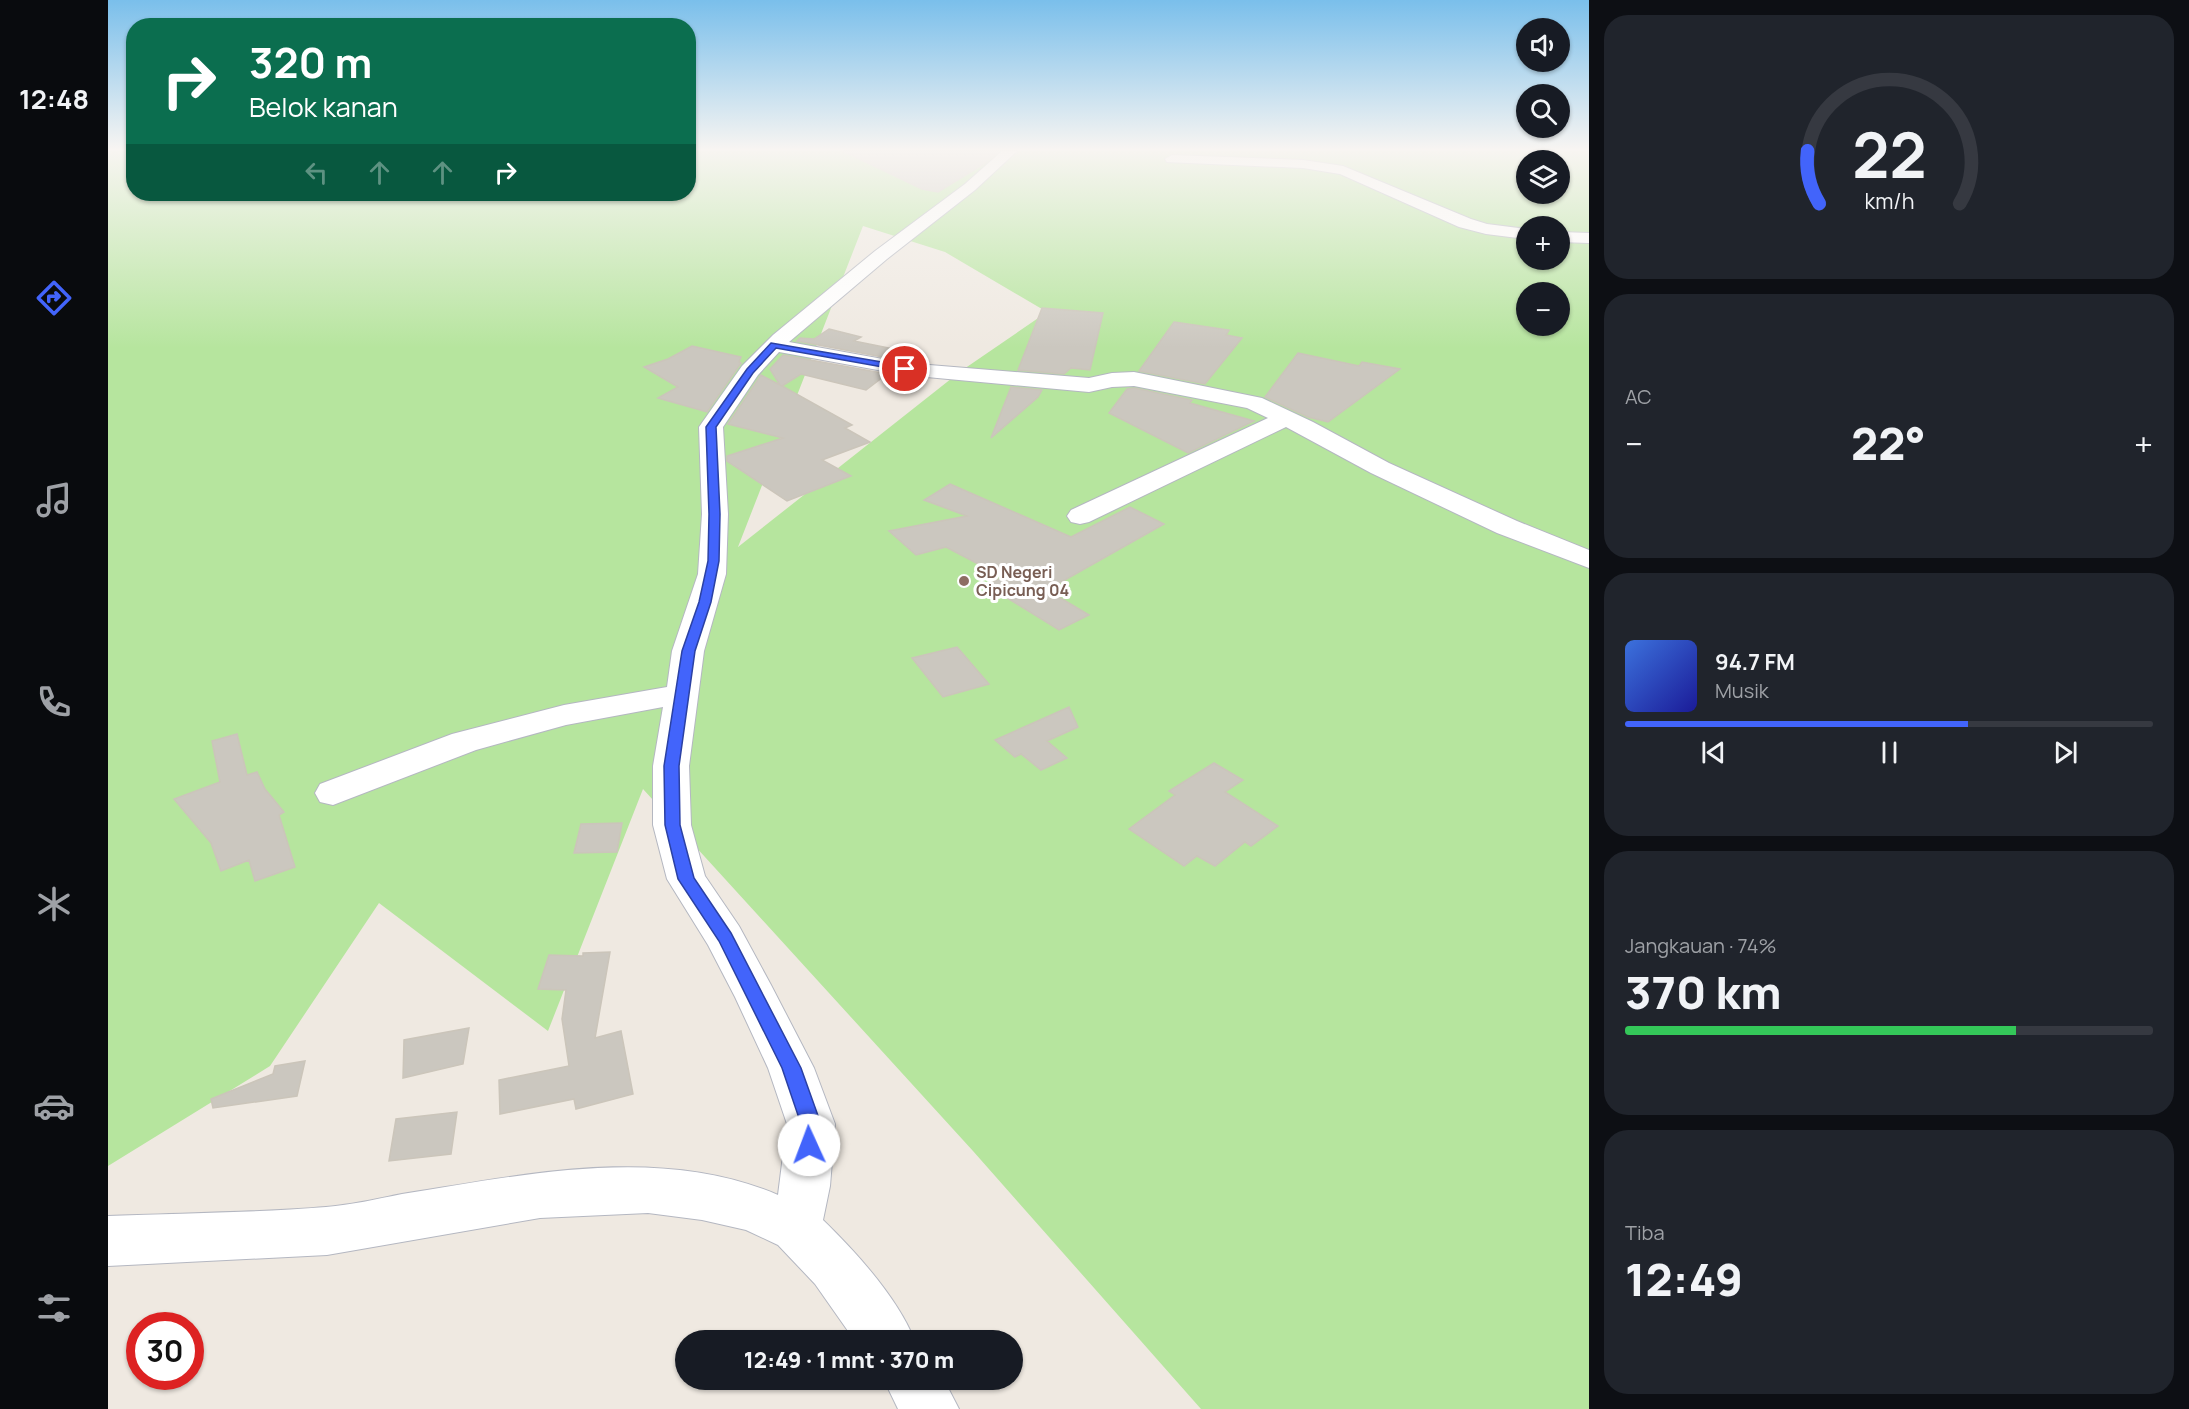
<!DOCTYPE html>
<html lang="id">
<head>
<meta charset="utf-8">
<style>
	body { margin:0; font-family:Manrope,sans-serif; background:#20242c; color:#f1f3f6; height:100vh; display:flex; flex-direction:column; font-size:22px; white-space:nowrap }
	* { box-sizing:border-box; margin:0 }
	p { font-size:20px; color:#9ea1a6 }
	.icon { flex:none; width:33px; height:33px; fill:none; stroke:currentColor; stroke-width:2; stroke-linecap:round; stroke-linejoin:round }
	.map { position:relative; flex:1; overflow:hidden }
	.side { display:flex; flex-direction:column; gap:15px; padding:15px; background:#0d0f14; width:600px }
	.side>* { flex:none }
	.top-card { position:absolute; left:18px; top:18px; width:570px; height:183px; border-radius:24px; box-shadow:0 2px 4px #0004; background:#0b6e4f; color:#fff; overflow:hidden }
	.buttons { position:absolute; left:1408px; top:18px; display:grid; gap:12px }
	.buttons a { display:grid; place-items:center; width:54px; height:54px; border-radius:50%; background:#171b24; box-shadow:0 2px 4px #0004; font-size:30px }
	.speed { position:absolute; left:18px; top:1312px; display:flex; gap:12px; font-size:30px; font-weight:700; text-align:center }
	.speed>* { display:grid; place-content:center; width:78px; height:78px; border-radius:50%; background:#171b24; box-shadow:0 2px 4px #0004; line-height:1 }
	.speed .limit { border:9px solid #d22; background:#fff; color:#111 }
	.pin { position:absolute; display:grid; place-items:center; width:51px; height:51px; color:#fff; margin:-26px; border:3px solid #fff; border-radius:50%; box-shadow:0 2px 6px #0007 }
	.me { position:absolute; width:66px; margin:-33px; rotate:358deg; stroke-linejoin:round; filter:drop-shadow(0 0 4px #0008) }
	.turn { display:flex; align-items:center; gap:21px; height:126px; padding:0 24px; font-size:27px }
	.turn .icon { width:78px; height:78px; stroke-width:2.5 }
	.turn b { display:block; font-size:42px; line-height:51px }
	.lanes { display:flex; align-items:center; height:57px; padding:0 24px; background:#0003; justify-content:center; gap:30px; direction:ltr }
	.lanes .off { opacity:.35 }
	.big { font-size:45px; font-weight:800; line-height:1.1 }
	.side .widget { flex:1; display:flex; flex-direction:column; justify-content:center; gap:9px; min-width:0; padding:0 21px; border-radius:24px; background:#20242c }
	.side .dial { align-items:center; gap:0 }
	.dial svg { height:156px; overflow:visible; fill:none; stroke:#363941; stroke-width:7; stroke-linecap:round; text-anchor:middle }
	.dial text { fill:#f1f3f6; stroke:none }
	.song { display:flex; align-items:center; gap:18px }
	.cover { width:72px; height:72px; border-radius:9px; background:linear-gradient(135deg,hsl(220 70% 55%),hsl(240 70% 35%)) }
	.played { height:6px; border-radius:3px; background:linear-gradient(90deg,#4264fb 65%,#363941 65%) }
	.keys { display:flex; justify-content:space-around; direction:ltr }
	.heat { display:flex; justify-content:space-between; align-items:center; font-size:33px; direction:ltr }
	.charge { height:9px; border-radius:4px; background:linear-gradient(90deg,#34c759 74%,#363941 0) }
	.trip { position:absolute; left:567px; top:1330px; width:348px; height:60px; border-radius:30px; background:#171b24; box-shadow:0 2px 4px #0004; font-weight:800; line-height:60px; text-align:center }
	main { display:flex; flex:1; min-height:0 }
	.tab-bar { display:flex; flex-direction:column; width:108px; justify-content:space-around; align-items:center; background:#090b0e; color:#9ea1a6 }
	.tab-bar .icon { width:42px; height:42px }
	.tab-bar .selected { color:#4264fb }
	.tab-bar b { font-size:27px; color:#f1f3f6 }
	.map>svg:first-child { display:block }
	.green { fill:#b6e59e; fill-rule:evenodd }
	.building { fill:#cbc7bf; stroke:#cbc5ba; stroke-width:1.5 }
	.lines { fill:none; stroke-linecap:round; stroke-linejoin:round }
	.minor-casing { stroke:#b4b7c1; stroke-width:2 }
	.minor { fill:#fff; fill-rule:evenodd }
	.route { fill:#4264fb; stroke:#2b41a3; stroke-width:1.5 }
	.education-dot { fill:#8d6e63; stroke:#fff; stroke-width:2 }
	.labels { text-anchor:middle; stroke-width:6; stroke-linejoin:round; paint-order:stroke }
	.education-label { font-size:16px; font-weight:bold; fill:#785e54; stroke:#fff; text-anchor:start }
</style>
</head>
<body>
<main>
<nav class="tab-bar">
<b>12:48</b>
<svg class="icon selected" aria-label="directions" viewBox="0 0 24 24"><path d="M12 3l9 9-9 9-9-9zM9 14v-3h6M13 9l2 2-2 2"/></svg>
<svg class="icon" aria-label="music" viewBox="0 0 24 24"><path d="M9 18V5l10-2v13"/><circle cx="6" cy="18" r="3"/><circle cx="16" cy="16" r="3"/></svg>
<svg class="icon" aria-label="phone" viewBox="0 0 24 24"><path d="M5 4h4l2 5-3 2q2 4 5 5l2-3 5 2v4C11 20 4 13 5 4z"/></svg>
<svg class="icon" aria-label="climate" viewBox="0 0 24 24"><path d="M12 3v18M4 7l16 10M4 17L20 7"/></svg>
<svg class="icon" aria-label="car" viewBox="0 0 24 24"><path d="M5 17H2v-5l4-1 3-4h7l3 4 3 1v5h-3M9 17h6M6 11h13"/><circle cx="7" cy="17" r="2"/><circle cx="17" cy="17" r="2"/></svg>
<svg class="icon" aria-label="filters" viewBox="0 0 24 24"><path d="M4 7h16M4 17h16"/><circle cx="9" cy="7" r="2"/><circle cx="15" cy="17" r="2"/></svg>
</nav>
<div class="map">
<svg width="1481" height="1409" viewBox="0 0 1481 1409">
	<rect width="100%" height="100%" fill="#efe9e1"/>
	<path class="green" d="M0 151H25L26 194H580L581 151H1481V1409H1093L865 1151 535 789 440 1031 271 903 162 1066 0 1166ZM1419 160H1452V194H1419ZM755 226 837 252 939 312 853 371 630 547ZM1419 226H1452V260H1419ZM1419 292H1452V326H1419Z"/>
	<path class="building" d="M735 151H891L876 164 830 192 814 189Z
		M934 308 995 313 982 370 963 368 956 374 910 370Z
		M1066 322 1121 330 1118 335 1134 338 1097 384 1031 371Z
		M721 329 753 337 746 341 800 352 794 356 800 358 796 361 689 341 692 338 706 339Z
		M584 346 633 357 631 362 633 363 599 412 550 398 570 387 536 367 560 359Z
		M1190 353 1251 366 1254 362 1292 369 1220 422 1200 417 1157 397Z
		M675 355 779 374 758 390 693 374 674 386 744 425 737 428 762 442 714 460 743 476 679 501 619 461V456L675 438 620 424 653 375 672 385 662 369Z
		M903 387 934 390 930 397 883 438Z
		M1026 388 1084 400 1082 403 1146 421 1080 453 1001 413 1019 389Z
		M842 484 963 537 1022 507 1056 524 939 590 981 615 951 630 878 585 895 577 838 547 808 555 781 531 859 516 816 500Z
		M849 647 881 684 835 697 804 658Z
		M961 707 970 727 939 741 959 758 933 770 913 754 907 757 887 740Z
		M129 734 139 775 149 772 157 789 176 812 171 815 187 867 147 881 141 860 113 871 103 843 66 799 112 782 104 741Z
		M1106 763 1135 780 1117 792 1170 826 1143 846 1137 842 1107 866 1089 856 1076 866 1021 829 1067 795 1061 791Z
		M514 823 509 852 466 853 473 824Z
		M502 952 487 1038 513 1031 525 1094 468 1109 466 1099 392 1114 391 1080 461 1066 454 1019 458 990 430 989 441 955 475 956V953Z
		M361 1028 355 1064 295 1078 296 1040Z
		M197 1061 189 1096 105 1108 103 1099 165 1074 167 1066Z
		M349 1112 343 1154 281 1161 288 1119Z"/>
	<g class="lines">
		<defs>
			<path id="minor" d="M894 151H909L867 190 779 259 681 342 797 363 981 378 1004 373 1026 372 1154 398 1205 422 1281 463 1409 521 1481 550V568L1389 533 1263 473 1178 427 981 522 972 524 963 522 959 516 963 510 1160 418 1139 408 1026 386 1004 387 981 392 797 375 671 352 650 375 615 427 620 514 618 574 596 651 581 766 583 825 597 876 631 926 663 985 706 1068 727 1124 722 1186 715 1220C749 1253 789 1297 807 1341H747L707 1284 670 1245 638 1230 594 1220 540 1213 432 1218 219 1255 0 1266V1216C72 1213 146 1213 218 1207 243 1205 269 1199 294 1194 416 1175 552 1144 670 1195L679 1124 660 1068 627 997 600 945 559 879 545 825V766L555 707 458 725 368 750 225 805 212 802 207 793 212 784 344 734 456 705 559 687 564 651 590 574 594 514 591 427 634 366 665 335 767 251 857 184Z
				M1064 155 1195 160 1235 166 1363 219 1379 224 1419 229V239L1378 234 1351 227 1232 174 1195 168 1059 162 1057 159Z
				M1452 232 1481 233V243L1452 242Z
				M776 1380H836L851 1409H790Z"/>
		</defs>
		<use href="#minor" class="minor-casing"/>
		<use href="#minor" class="minor"/>
	</g>
	<linearGradient id="sky" x2="0" y2="1"><stop stop-color="#7abfeb"/><stop offset="0.43" stop-color="#f8f5f2"/><stop offset="1" stop-color="#f8f5f2" stop-opacity="0"/></linearGradient>
	<rect width="1481" height="348" fill="url(#sky)"/>
	<path class="route" d="M663 343 797 366 802 369 797 371 668 348 645 373 608 427 612 514 611 561 603 602 587 651 571 766 572 825 586 878 623 933 693 1068 713 1124 708 1151 701 1154 694 1151 691 1145 693 1124 674 1068 611 941 570 879 557 825 556 766 574 651 591 602 600 561 601 514 598 427 639 369Z"/>
	<circle class="education-dot" cx="856" cy="581" r="6"/>
	<g class="labels">
		<g class="education-label">
			<text x="868" y="578">SD Negeri<tspan x="868" dy="18">Cipicung 04</tspan></text>
		</g>
	</g>
</svg>
<div class="buttons">
<a><svg class="icon" aria-label="sound" viewBox="0 0 24 24"><path d="M4 9h4l5-4v14l-5-4H4zM17 9q2 3 0 6"/></svg></a>
<a><svg class="icon" aria-label="search" viewBox="0 0 24 24"><circle cx="10" cy="10" r="6"/><path d="M15 15l6 6"/></svg></a>
<a><svg class="icon" aria-label="layers" viewBox="0 0 24 24"><path d="M12 4l9 5-9 5-9-5zM3 14l9 5 9-5"/></svg></a>
<a>+</a>
<a>−</a>
</div>
<div class="speed"><div class="limit">30</div></div>
<div class="pin" style="left:797px;top:369px;background:#d93025"><svg class="icon" aria-label="arrive" viewBox="0 0 24 24"><path d="M6 21V4h12l-3 4 3 4H6"/></svg></div>
<svg class="me" style="left:701px;top:1145px" viewBox="-20 -20 40 40"><circle r="19" fill="#fff"/><path d="M0-13L10 11 0 6-10 11z" fill="#4264fb"/></svg>
<div class="trip">12:49 · 1 mnt · 370 m</div>
<div class="top-card">
<div class="turn"><svg class="icon" aria-label="right" viewBox="0 0 24 24"><path d="M7 20v-9h11M14 6l5 5-5 5"/></svg><div><b>320 m</b>Belok kanan</div></div>
<div class="lanes"><svg class="icon off" aria-label="left" viewBox="0 0 24 24"><path d="M17 20v-9H6M10 6l-5 5 5 5"/></svg><svg class="icon off" aria-label="ahead" viewBox="0 0 24 24"><path d="M12 20V5M6 11l6-6 6 6"/></svg><svg class="icon off" aria-label="ahead" viewBox="0 0 24 24"><path d="M12 20V5M6 11l6-6 6 6"/></svg><svg class="icon" aria-label="right" viewBox="0 0 24 24"><path d="M7 20v-9h11M14 6l5 5-5 5"/></svg></div>
</div>
</div>
<section class="side">
<div class="widget dial"><svg viewBox="0 0 100 80">
<path d="M14 69A42 42 0 1 1 86 69"/>
<path d="M14 69A42 42 0 0 1 8 42" stroke="#4264fb"/>
<text x="50" y="56" font-size="32" font-weight="700">22</text>
<text x="50" y="72" font-size="11">km/h</text>
</svg></div>
<div class="widget"><p>AC</p>
<div class="heat"><a>−</a><b class="big">22°</b><a>+</a></div>
</div>
<div class="widget">
<div class="song"><i class="cover"></i><div><b>94.7 FM</b><p>Musik</p></div></div>
<div class="played"></div>
<div class="keys"><svg class="icon" aria-label="previous" viewBox="0 0 24 24"><path d="M18 5L8 12l10 7zM5 5v14"/></svg><svg class="icon" aria-label="pause" viewBox="0 0 24 24"><path d="M8 5v14M16 5v14"/></svg><svg class="icon" aria-label="next" viewBox="0 0 24 24"><path d="M6 5l10 7-10 7zM19 5v14"/></svg></div>
</div>
<div class="widget"><p>Jangkauan · 74%</p><b class="big">370 km</b><div class="charge"></div></div>
<div class="widget"><p>Tiba</p><b class="big">12:49</b></div>
</section>
</main>
</body>
</html>
